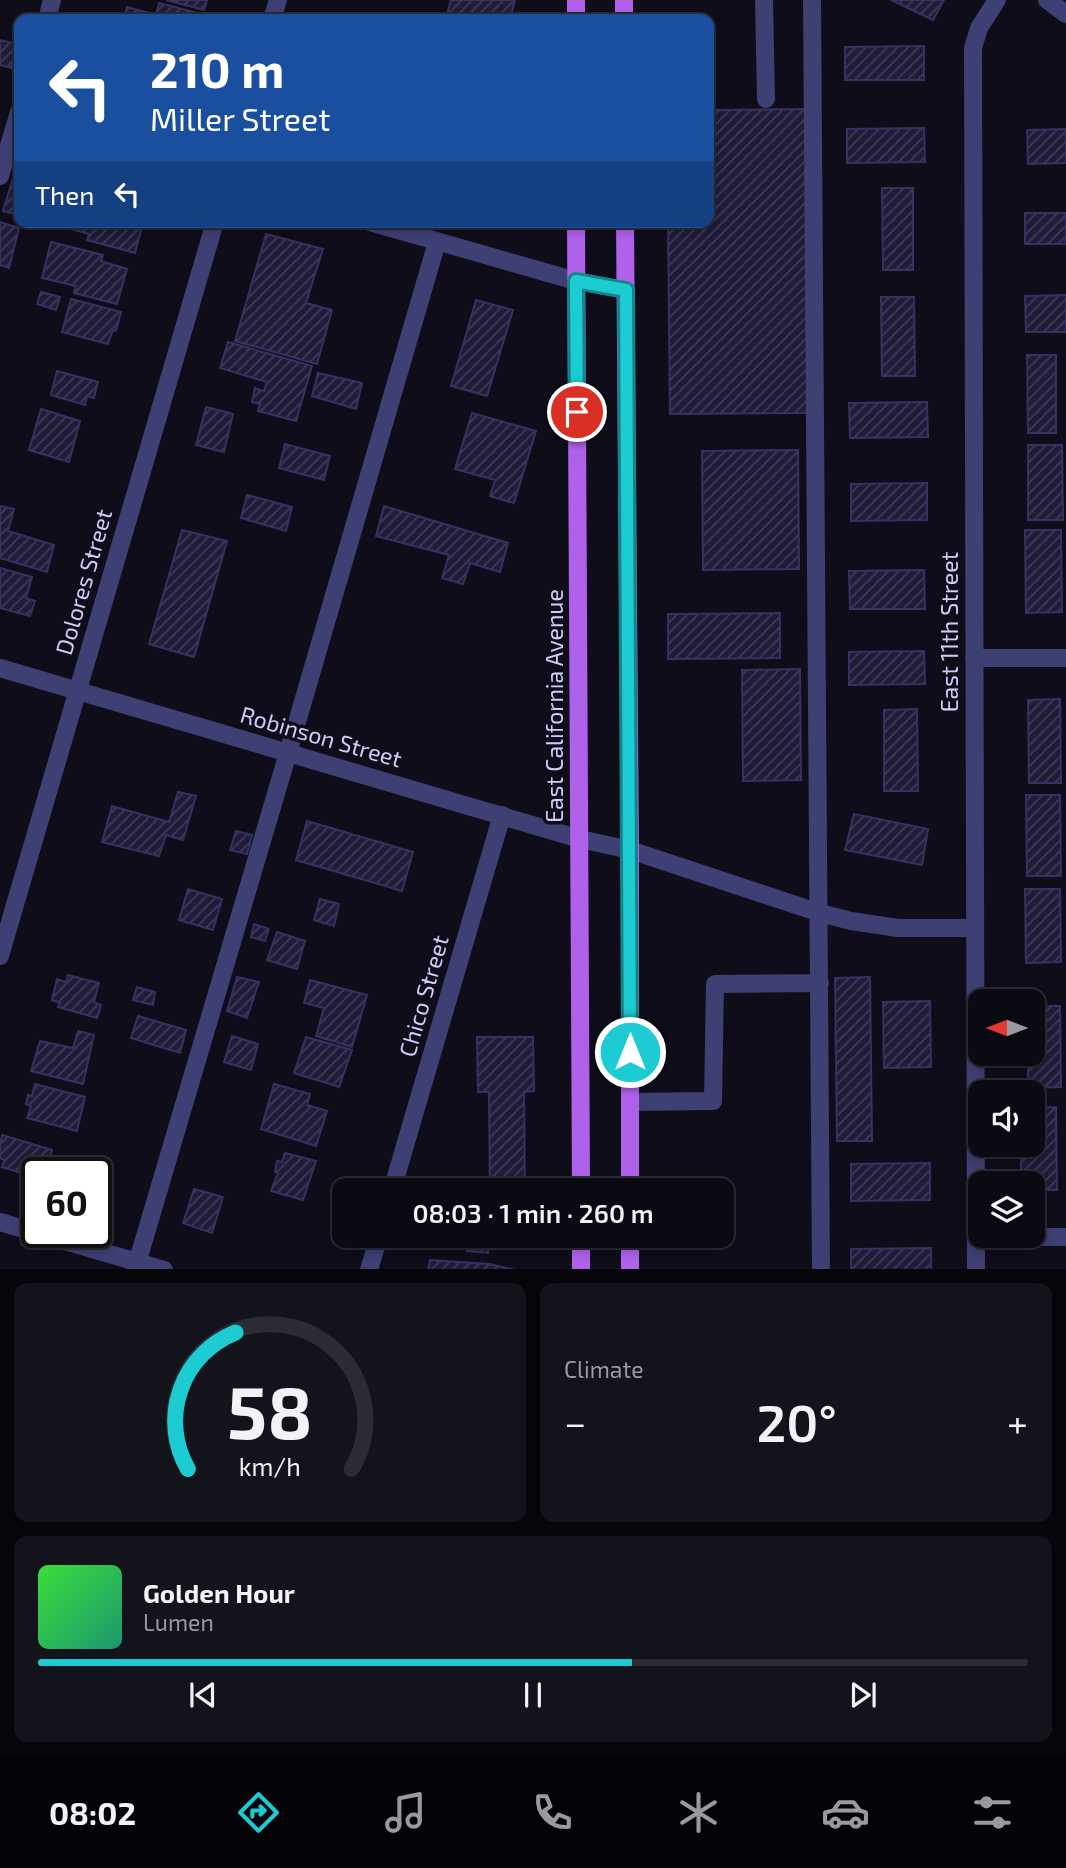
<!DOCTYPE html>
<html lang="en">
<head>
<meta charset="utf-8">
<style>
	body { margin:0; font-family:"Exo 2",sans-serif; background:#13131c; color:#f1f3f6; height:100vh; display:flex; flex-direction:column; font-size:26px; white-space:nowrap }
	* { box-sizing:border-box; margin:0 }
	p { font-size:23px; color:#999aa0 }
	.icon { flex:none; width:38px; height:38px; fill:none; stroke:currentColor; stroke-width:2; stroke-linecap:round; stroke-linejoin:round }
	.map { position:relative; height:1269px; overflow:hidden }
	.sheet { display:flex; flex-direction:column; gap:14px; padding:14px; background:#06060a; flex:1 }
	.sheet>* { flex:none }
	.top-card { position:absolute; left:14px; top:14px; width:700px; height:214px; border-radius:14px; box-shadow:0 4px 10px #0003,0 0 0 2px #2a2b33; background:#1a4fa0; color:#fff; overflow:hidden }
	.needle { width:46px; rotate:270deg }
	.controls { position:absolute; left:968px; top:989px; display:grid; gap:14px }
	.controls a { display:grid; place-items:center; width:77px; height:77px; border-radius:14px; background:#0a0a13; box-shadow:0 4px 10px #0003,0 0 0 2px #2a2b33; font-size:35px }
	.speed { position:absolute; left:21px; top:1157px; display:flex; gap:14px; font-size:35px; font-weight:700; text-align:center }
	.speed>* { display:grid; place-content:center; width:91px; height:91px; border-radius:50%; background:#0a0a13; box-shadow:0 4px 10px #0003,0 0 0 2px #2a2b33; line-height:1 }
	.speed .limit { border:4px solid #111; border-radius:10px; background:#fff; color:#111 }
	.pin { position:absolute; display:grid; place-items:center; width:60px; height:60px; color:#fff; margin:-30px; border:4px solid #fff; border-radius:50%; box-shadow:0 2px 7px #0007 }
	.me { position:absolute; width:77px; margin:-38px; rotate:0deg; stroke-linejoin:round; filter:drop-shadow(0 0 5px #0008) }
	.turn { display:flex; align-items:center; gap:24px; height:147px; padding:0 21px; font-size:32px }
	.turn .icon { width:91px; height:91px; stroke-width:2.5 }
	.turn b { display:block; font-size:49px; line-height:60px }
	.then { display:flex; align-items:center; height:66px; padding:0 21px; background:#0003; gap:14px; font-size:26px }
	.big { font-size:52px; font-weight:600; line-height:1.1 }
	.sheet .card { flex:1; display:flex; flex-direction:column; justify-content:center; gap:10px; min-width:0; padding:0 24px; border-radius:14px; background:#13131c }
	.sheet .dial { align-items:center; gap:0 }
	.dial svg { height:182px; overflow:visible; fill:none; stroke:#2a2b33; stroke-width:7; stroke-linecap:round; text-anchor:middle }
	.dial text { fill:#f1f3f6; stroke:none }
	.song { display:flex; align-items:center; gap:21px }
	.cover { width:84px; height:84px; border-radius:10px; background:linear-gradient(135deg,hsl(120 70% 55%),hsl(160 70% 35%)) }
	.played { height:7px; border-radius:4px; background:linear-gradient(90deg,#1dccd3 60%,#2a2b33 60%) }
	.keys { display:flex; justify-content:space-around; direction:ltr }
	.heat { display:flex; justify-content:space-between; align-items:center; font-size:38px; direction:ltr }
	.sheet .tiles { flex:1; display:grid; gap:14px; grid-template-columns:1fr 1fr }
	.card:last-child { grid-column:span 2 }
	.trip { position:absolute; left:332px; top:1178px; width:402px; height:70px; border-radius:14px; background:#0a0a13; box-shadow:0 4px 10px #0003,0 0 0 2px #2a2b33; font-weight:600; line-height:70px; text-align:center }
	.tab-bar { display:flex; height:112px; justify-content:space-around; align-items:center; background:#040408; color:#999aa0 }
	.tab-bar .icon { width:49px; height:49px }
	.tab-bar .active { color:#1dccd3 }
	.tab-bar b { font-size:32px; color:#f1f3f6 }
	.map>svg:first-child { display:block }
	.building { fill:url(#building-hatch); stroke:#373061; stroke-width:2 }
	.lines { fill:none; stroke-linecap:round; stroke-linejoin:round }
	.minor { stroke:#3e3f72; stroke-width:18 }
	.major { stroke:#af61ea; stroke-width:18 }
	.route-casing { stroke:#138589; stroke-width:18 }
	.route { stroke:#1dccd3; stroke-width:12 }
	.labels { text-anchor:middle; stroke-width:7; stroke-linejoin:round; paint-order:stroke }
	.street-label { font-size:23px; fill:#cfccf8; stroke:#0e0d19 }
</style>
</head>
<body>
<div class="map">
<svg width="1066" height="1270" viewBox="0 0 1066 1270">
	<defs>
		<pattern id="building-hatch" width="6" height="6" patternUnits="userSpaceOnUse" patternTransform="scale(1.75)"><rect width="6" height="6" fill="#1f1b38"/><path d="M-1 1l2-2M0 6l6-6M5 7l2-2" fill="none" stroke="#3e3b56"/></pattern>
	</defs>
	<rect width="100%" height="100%" fill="#0e0d19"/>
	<path class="building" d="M166 0H207L204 10Z
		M451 0H515L510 19H446Z
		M891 0H944L933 20Z
		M159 3 201 14 200 19H124L127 7 156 15Z
		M0 40 17 44 11 68 0 65Z
		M924 46V80H845V47Z
		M805 109 808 413 670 414 668 222H709V110Z
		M924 128 925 162 847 163V129Z
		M1066 129V163L1028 164 1027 130Z
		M15 172 19 173V215L3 211Z
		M882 188H913V270H883Z
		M1025 213H1066V244H1025Z
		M0 222 19 228 9 268 0 265Z
		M57 222H143L135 253 87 240 89 234 56 225Z
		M266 234 323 249 306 303 332 310 317 364 235 341Z
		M51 242 103 255 101 261 127 269 117 304 74 293 76 286 42 278Z
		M41 292 60 297 56 310 37 304Z
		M1066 295V332H1026L1025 296Z
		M881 297H914L915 376H882Z
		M71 299 121 312 116 331 113 330 108 344 62 332Z
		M476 300 513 310 487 396 451 386Z
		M228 342 312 366 296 421 258 411 260 404 252 402 255 388 264 391 267 382 220 368Z
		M1027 355H1056V433H1028Z
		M57 371 98 382 94 398 87 396 85 405 51 395Z
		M318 373 362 383 356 409 312 396Z
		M927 402 928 437 850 438 849 403Z
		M206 407 233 414 224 452 196 445Z
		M41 409 80 421 69 462 29 450Z
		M472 413 536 431 514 503 490 496 495 480 455 469Z
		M285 444 330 456 324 480 279 468Z
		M1028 445H1062L1063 520H1028Z
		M798 450 799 569 703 570 702 451Z
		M927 483V520L851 521V484Z
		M247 495 292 507 286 531 241 518Z
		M0 506 14 509 8 531 54 545 47 572 0 558Z
		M384 506 508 543 500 572 470 563 463 584 442 578 449 555 376 536Z
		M182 530 227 541 194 657 149 644Z
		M1025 530H1061L1062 612 1026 613Z
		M0 568 32 577 26 598 35 601 30 616 0 608Z
		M924 570 925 609H850L849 571Z
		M780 613V658L668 659V614Z
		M924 651 925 684 849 685V652Z
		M800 669 801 780 743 781 742 670Z
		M1060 699 1061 783H1029L1028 700Z
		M917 709 918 791H884V710Z
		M178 792 196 796 183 840 166 835 159 856 102 842 112 806 169 822Z
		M1026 795H1060L1061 876H1027Z
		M854 814 928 829 922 865 845 850Z
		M307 821 413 852 402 891 296 860Z
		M236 831 252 835 247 854 230 850Z
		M188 889 222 899 213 930 179 920Z
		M1025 889H1060L1061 962 1026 963Z
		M320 899 339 904 334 926 314 920Z
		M254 924 269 929 265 941 251 937Z
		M277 932 305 941 297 969 267 960Z
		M68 975 99 983 94 1002 101 1005 97 1018 58 1007 60 1003 52 1000 57 979 66 982Z
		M237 977 259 982 247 1018 227 1011Z
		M870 977 872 1141H837L835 978Z
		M310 980 367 995 352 1047 316 1036 324 1008 304 1003Z
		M137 987 155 992 153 1005 133 1000Z
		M930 1001 931 1067 884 1068 883 1002Z
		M1032 1006H1060L1061 1087 1028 1088V1054H1032Z
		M138 1016 186 1030 180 1053 131 1038Z
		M78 1031 94 1035 83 1084 31 1071 40 1041 73 1048Z
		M232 1036 258 1044 251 1070 224 1062Z
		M306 1037 352 1050 339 1087 294 1073Z
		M477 1037H533L534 1091 524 1092 525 1190H490L489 1092H478Z
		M35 1084 85 1097 77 1131 27 1118 31 1106 26 1104 28 1095 32 1096Z
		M274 1084 310 1094 307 1105 327 1111 316 1146 261 1129Z
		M1056 1107 1057 1190H1032V1183H1021V1144H1032V1108Z
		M2 1135 52 1150 48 1165 57 1168 56 1172H37V1178L2 1167 4 1160 0 1158V1144Z
		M285 1153 316 1161 303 1200 271 1191 278 1173 275 1172 277 1161 282 1162Z
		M930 1163V1200L851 1201V1164Z
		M440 1182 464 1190H437Z
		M194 1189 223 1197 212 1233 183 1223Z
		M440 1236H474L473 1237 488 1239V1253L467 1251V1244Z
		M931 1248V1270H851V1249Z
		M430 1260 489 1264 515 1270H428Z"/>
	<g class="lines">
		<path class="minor" d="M764 0 766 99
			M812 0 821 1270
			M1047 0 1066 14
			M47 19 52 0
			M272 19 278 0
			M0 176 19 112
			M370 222 576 281 626 290
			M974 658H1066
			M0 668 580 839 630 850 820 913 851 921 898 928H975
			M0 956 215 222
			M630 1102 713 1101 715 984 820 983
			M392 1190 502 815
			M0 1222 164 1270
			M976 1237H1066
			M135 1270 288 753 437 242
			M369 1270 379 1236
			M976 1270 973 48 979 28 997 0"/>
		<path class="major" d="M576 0V19
			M624 0V19
			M576 222 581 1190
			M625 222 630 850V1190
			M581 1236V1270
			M630 1236V1270"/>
	</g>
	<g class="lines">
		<defs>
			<path id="route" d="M577 412 576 281 626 290 630 1052"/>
		</defs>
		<use href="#route" class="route-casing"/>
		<use href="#route" class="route"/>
	</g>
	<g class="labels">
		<g class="street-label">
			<text transform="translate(84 582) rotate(-74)" y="8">Dolores Street</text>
			<text transform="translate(950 632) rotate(-90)" y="8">East 11th Street</text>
			<text transform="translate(555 706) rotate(-90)" y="8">East California Avenue</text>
			<text transform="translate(321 737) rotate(16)" y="8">Robinson Street</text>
			<text transform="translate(424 996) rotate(-74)" y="8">Chico Street</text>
		</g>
	</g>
</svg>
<div class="controls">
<a><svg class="needle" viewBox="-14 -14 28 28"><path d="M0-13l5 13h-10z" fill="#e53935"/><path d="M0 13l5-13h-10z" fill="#999aa0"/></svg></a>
<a><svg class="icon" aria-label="sound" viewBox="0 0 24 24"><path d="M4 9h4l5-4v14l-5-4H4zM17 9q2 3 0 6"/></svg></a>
<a><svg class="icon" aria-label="layers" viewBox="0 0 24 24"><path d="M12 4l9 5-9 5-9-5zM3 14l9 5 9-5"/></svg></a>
</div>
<div class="speed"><div class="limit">60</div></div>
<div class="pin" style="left:577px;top:412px;background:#d93025"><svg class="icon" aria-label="arrive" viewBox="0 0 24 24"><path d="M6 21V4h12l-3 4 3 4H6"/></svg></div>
<svg class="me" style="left:630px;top:1052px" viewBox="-20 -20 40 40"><circle r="17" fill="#1dccd3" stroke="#fff" stroke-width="3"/><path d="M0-11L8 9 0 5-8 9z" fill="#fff"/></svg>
<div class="trip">08:03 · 1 min · 260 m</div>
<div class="top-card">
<div class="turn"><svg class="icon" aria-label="left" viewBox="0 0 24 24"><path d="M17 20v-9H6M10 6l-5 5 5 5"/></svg><div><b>210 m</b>Miller Street</div></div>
<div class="then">Then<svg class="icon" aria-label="left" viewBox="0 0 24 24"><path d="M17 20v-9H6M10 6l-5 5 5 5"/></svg></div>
</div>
</div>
<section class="sheet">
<div class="tiles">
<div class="card dial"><svg viewBox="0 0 100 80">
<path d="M14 69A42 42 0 1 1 86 69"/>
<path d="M14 69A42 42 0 0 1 35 9" stroke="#1dccd3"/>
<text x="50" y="56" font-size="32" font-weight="700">58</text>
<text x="50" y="72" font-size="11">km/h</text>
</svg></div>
<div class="card"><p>Climate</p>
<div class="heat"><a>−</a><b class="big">20°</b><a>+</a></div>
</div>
<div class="card">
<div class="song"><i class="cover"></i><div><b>Golden Hour</b><p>Lumen</p></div></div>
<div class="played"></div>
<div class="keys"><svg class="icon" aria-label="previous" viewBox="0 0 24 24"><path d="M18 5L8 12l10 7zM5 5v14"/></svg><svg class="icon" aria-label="pause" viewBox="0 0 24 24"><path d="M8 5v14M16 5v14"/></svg><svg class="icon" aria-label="next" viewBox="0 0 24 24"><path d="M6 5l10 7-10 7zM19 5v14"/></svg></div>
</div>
</div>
</section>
<nav class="tab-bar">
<b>08:02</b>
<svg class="icon active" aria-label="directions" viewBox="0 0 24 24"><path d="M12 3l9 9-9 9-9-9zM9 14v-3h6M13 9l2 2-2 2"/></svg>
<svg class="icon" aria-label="music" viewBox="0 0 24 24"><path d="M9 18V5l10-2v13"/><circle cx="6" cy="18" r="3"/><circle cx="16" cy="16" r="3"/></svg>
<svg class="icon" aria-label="phone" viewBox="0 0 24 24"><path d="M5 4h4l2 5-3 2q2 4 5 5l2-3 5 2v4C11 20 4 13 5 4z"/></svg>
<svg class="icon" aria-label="climate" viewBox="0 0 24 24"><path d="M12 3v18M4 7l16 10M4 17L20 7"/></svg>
<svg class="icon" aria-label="car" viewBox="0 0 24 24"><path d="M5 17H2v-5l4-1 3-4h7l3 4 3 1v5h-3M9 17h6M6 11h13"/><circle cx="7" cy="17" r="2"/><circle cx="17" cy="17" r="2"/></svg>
<svg class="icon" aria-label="filters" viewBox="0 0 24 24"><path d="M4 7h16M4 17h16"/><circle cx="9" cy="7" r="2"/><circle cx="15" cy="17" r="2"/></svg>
</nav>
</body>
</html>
